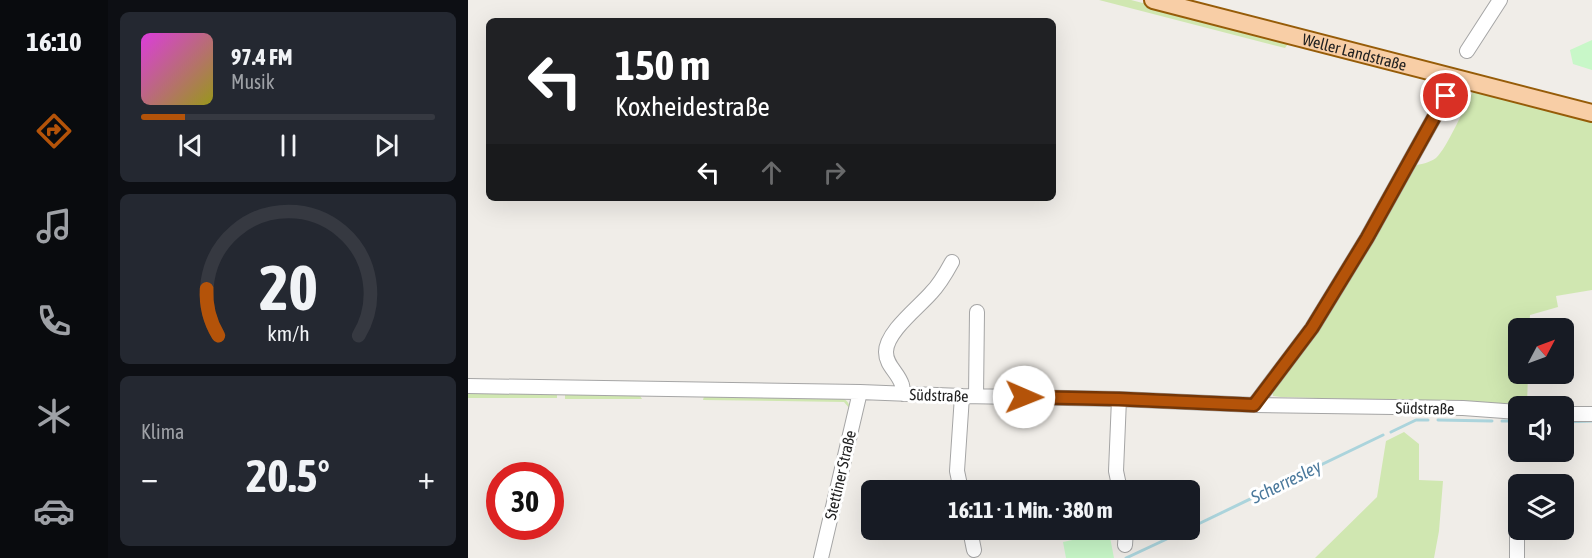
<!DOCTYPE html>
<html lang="de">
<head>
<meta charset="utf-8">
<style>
	body { margin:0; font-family:"Asap Condensed",sans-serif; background:#242831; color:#f1f3f6; height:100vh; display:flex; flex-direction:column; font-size:22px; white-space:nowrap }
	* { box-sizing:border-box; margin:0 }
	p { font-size:20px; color:#9ea1a6 }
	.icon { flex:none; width:33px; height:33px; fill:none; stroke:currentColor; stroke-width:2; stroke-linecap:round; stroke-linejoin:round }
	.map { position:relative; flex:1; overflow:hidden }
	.side { display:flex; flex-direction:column; gap:12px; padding:12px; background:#0d0f14; width:360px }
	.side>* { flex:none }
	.banner { position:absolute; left:18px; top:18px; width:570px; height:183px; border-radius:9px; box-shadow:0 6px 24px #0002; background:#202124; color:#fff; overflow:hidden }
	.needle { width:39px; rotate:49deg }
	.controls { position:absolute; left:1040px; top:318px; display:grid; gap:12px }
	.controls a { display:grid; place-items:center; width:66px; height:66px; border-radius:9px; background:#171b24; box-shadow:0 6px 24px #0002; font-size:30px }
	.speed { position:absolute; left:18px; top:462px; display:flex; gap:12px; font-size:30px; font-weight:700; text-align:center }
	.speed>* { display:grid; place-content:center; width:78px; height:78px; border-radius:50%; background:#171b24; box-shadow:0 6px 24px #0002; line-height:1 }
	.speed .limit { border:9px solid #d22; background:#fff; color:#111 }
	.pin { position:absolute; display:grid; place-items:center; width:51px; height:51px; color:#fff; margin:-26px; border:3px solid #fff; border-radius:50%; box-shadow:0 2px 6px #0007 }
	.me { position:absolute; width:66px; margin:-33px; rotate:91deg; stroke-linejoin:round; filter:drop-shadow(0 0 4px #0008) }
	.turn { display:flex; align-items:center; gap:21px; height:126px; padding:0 30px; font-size:27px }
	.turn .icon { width:78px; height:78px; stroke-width:2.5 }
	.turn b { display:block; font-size:42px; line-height:51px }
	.lanes { display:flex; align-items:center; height:57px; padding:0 30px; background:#0003; justify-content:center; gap:30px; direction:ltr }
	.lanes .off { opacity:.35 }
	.big { font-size:45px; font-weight:700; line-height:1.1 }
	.side .widget { flex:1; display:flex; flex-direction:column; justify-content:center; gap:9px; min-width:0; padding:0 21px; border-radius:9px; background:#242831 }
	.side .dial { align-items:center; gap:0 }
	.dial svg { height:156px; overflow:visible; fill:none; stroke:#363941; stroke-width:7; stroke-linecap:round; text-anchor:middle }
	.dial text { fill:#f1f3f6; stroke:none }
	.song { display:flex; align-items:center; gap:18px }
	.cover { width:72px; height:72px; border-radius:9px; background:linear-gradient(135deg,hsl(300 70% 55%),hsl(60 70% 35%)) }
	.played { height:6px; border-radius:3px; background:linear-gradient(90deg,#b45309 15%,#363941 15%) }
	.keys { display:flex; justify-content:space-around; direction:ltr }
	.heat { display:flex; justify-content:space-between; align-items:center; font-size:33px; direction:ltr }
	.trip { position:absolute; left:393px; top:480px; width:339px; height:60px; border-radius:9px; background:#171b24; box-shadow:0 6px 24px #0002; font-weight:700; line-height:60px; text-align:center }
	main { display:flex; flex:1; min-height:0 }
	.dock { display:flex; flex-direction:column; width:108px; justify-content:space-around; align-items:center; background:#090b0e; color:#9ea1a6 }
	.dock .icon { width:42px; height:42px }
	.dock .on { color:#b45309 }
	.dock b { font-size:27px; color:#f1f3f6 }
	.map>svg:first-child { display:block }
	.grass { fill:#d0e7b1 }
	.park { fill:#c8f7c8 }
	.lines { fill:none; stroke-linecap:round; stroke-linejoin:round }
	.stream { stroke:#abd4dc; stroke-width:3 }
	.minor-casing { stroke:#a5a5a5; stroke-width:16 }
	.major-casing { stroke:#965c08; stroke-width:20 }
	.minor { stroke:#fff; stroke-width:14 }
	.major { stroke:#f8cea6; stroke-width:16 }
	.route-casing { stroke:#753606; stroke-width:15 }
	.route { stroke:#b45309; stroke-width:10 }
	.labels { text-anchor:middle; stroke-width:6; stroke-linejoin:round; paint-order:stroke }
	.street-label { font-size:16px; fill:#212121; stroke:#fff }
	.water-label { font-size:18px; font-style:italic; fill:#4b799c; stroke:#fff }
</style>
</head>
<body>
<main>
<nav class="dock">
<b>16:10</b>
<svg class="icon on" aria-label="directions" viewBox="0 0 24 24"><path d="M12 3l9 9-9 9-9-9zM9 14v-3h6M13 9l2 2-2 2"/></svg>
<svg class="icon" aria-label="music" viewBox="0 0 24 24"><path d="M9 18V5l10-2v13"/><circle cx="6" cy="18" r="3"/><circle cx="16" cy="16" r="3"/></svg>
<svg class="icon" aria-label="phone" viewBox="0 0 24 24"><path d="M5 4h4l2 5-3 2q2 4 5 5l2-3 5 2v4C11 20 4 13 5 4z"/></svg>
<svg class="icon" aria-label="climate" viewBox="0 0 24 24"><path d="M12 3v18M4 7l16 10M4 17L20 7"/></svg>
<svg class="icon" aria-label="car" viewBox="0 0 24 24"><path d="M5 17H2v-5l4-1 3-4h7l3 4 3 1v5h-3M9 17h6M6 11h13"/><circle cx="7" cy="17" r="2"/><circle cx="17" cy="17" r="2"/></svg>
</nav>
<section class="side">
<div class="widget">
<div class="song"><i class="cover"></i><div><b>97.4 FM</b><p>Musik</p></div></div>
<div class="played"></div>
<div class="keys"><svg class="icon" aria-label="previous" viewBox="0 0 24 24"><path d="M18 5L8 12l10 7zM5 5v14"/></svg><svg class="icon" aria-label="pause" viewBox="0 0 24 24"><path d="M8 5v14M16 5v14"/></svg><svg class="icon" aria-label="next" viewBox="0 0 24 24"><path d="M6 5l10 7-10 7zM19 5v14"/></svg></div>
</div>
<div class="widget dial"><svg viewBox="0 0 100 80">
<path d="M14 69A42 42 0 1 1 86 69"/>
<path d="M14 69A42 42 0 0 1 8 45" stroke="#b45309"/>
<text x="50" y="56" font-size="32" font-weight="700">20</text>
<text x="50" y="72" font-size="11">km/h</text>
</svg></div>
<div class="widget"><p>Klima</p>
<div class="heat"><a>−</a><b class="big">20.5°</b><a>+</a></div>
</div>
</section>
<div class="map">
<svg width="1124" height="558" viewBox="0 0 1124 558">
	<rect width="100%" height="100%" fill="#f0ede8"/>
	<path class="grass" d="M631 0H663L822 41 817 48Z
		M1006 90 1124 120V290L1088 296 1090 307 1062 315 1061 328H1050V374H1060L1059 404 813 397 805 396 804 390 873 295 945 166C953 164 961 163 968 158 979 148 997 106 1006 90Z
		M0 390 89 392V398H0Z
		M97 393 171 394 174 399H97Z
		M236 396 373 398C379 400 381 402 382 409L376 402 235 400Z
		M936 432 951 444V480L975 481 971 531 966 558H847L909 497 918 441Z"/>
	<path class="park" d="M1124 40V70L1105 64 1102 50Z
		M641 532 646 558H598L595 542Z"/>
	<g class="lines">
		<path class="stream" d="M970 420 1024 421
			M1034 421H1050
			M1095 422 1124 421
			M923 432 948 420H960
			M722 528 915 435
			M658 558 718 530"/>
		<defs>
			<path id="minor" d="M999 51 1032 0
				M0 386 392 392 494 396 651 399 786 405 995 408 1050 412
				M435 394C434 391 435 388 434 385 430 372 418 366 418 352 418 332 451 307 463 293 472 284 478 273 484 262
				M508 396 509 312
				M651 399 648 471 652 490
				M786 405 844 328 899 238 978 96
				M1095 414H1124
				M493 490 489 471 494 396
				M502 530 506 550
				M657 545 658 530
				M353 558 392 392
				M1049 558V532"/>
			<g id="major">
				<path id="s1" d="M685 0 1124 113"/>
			</g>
		</defs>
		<use href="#minor" class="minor-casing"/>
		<use href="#major" class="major-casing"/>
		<use href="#minor" class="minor"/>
		<use href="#major" class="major"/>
	</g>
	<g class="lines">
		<defs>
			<path id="route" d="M556 397 651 399 786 405 844 328 899 238 978 96"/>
		</defs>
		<use href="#route" class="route-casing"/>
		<use href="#route" class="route"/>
	</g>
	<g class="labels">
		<g class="street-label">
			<text dy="6" stroke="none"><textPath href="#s1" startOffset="208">Weller Landstraße</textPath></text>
			<text transform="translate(471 395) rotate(2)" y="6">Südstraße</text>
			<text transform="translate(957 408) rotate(1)" y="6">Südstraße</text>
			<text transform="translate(372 475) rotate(-77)" y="6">Stettiner Straße</text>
		</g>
		<g class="water-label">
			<text transform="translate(818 482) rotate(-26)" y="6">Scherresley</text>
		</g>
	</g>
</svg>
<div class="controls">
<a><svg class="needle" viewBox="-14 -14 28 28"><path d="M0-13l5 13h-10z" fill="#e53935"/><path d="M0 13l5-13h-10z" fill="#9ea1a6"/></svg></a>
<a><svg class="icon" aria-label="sound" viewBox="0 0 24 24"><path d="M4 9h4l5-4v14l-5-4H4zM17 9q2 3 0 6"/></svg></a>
<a><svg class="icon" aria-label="layers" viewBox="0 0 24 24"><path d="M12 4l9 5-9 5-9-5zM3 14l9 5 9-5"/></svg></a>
</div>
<div class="speed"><div class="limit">30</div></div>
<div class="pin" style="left:978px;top:96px;background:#d93025"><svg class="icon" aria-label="arrive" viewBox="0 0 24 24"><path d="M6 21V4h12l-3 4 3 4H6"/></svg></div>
<svg class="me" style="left:556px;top:397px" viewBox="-20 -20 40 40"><circle r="19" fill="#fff"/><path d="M0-13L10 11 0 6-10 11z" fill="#b45309"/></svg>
<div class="trip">16:11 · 1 Min. · 380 m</div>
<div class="banner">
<div class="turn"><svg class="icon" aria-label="left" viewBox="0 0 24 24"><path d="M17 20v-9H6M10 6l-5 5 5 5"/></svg><div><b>150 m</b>Koxheidestraße</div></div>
<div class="lanes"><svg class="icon" aria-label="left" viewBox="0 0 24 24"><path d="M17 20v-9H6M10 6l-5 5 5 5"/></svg><svg class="icon off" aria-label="ahead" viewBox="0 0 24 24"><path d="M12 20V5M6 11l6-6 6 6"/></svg><svg class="icon off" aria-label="right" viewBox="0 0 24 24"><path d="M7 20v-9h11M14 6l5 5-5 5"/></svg></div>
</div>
</div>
</main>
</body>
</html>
